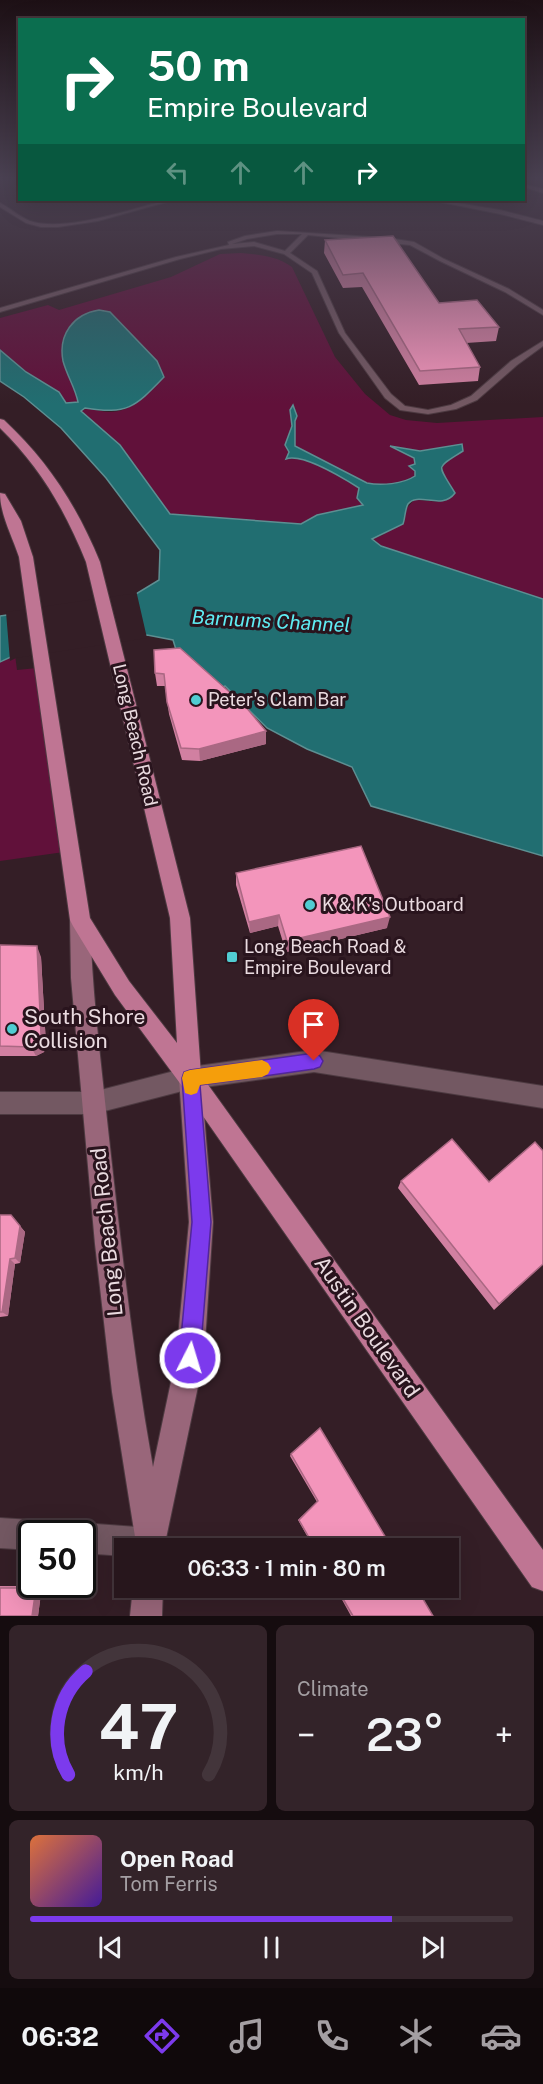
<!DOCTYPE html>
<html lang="en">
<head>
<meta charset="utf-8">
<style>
	body { margin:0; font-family:"Public Sans",sans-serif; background:#332329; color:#f1f3f6; height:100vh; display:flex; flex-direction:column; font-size:22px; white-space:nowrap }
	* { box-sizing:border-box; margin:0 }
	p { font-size:20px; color:#a49fa3 }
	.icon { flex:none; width:33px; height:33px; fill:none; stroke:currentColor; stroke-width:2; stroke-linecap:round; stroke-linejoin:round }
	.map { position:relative; height:1616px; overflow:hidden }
	.sheet { display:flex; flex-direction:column; gap:9px; padding:9px; background:#150c0f; flex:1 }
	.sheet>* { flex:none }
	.top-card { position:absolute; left:18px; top:18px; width:507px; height:183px; border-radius:0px; box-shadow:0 6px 24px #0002,0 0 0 2px #43353b; background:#0b6e4f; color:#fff; overflow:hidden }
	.speed { position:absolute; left:18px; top:1520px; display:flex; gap:12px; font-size:30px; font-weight:700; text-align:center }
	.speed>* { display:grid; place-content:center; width:78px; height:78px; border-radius:50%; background:#27161c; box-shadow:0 6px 24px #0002,0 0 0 2px #43353b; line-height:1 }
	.speed .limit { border:3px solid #111; border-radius:9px; background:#fff; color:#111 }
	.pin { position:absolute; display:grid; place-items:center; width:51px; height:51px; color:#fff; margin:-62px -26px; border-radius:50% 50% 50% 0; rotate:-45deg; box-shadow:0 0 6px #0007 }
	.pin .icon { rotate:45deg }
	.me { position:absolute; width:66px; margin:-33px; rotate:5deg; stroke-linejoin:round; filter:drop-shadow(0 0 4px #0008) }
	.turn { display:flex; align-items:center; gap:21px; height:126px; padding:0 30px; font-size:27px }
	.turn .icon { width:78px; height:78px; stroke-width:2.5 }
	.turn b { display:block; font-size:42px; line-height:51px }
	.lanes { display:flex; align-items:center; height:57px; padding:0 30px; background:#0003; justify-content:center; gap:30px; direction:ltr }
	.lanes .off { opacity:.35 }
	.big { font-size:45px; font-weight:600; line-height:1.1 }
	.sheet .tile { flex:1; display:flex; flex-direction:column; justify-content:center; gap:9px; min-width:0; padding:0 21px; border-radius:9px; background:#332329 }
	.sheet .dial { align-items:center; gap:0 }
	.dial svg { height:156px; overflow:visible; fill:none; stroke:#43353b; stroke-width:7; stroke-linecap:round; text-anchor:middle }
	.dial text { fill:#f1f3f6; stroke:none }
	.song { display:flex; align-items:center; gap:18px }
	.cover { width:72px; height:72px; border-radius:9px; background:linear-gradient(135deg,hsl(20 70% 55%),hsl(260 70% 35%)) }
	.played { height:6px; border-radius:3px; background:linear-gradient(90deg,#7c3aed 75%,#43353b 75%) }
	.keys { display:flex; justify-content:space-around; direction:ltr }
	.heat { display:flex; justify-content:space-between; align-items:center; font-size:33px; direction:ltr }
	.sheet .tiles { flex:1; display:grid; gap:9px; grid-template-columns:1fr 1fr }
	.tile:last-child { grid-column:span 2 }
	.trip { position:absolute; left:114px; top:1538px; width:345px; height:60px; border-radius:0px; background:#27161c; box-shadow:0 6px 24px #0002,0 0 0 2px #43353b; font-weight:600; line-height:60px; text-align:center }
	.tabs { display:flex; height:96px; justify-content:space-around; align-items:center; background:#10090b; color:#a49fa3 }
	.tabs .icon { width:42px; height:42px }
	.tabs .active { color:#7c3aed }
	.tabs b { font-size:27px; color:#f1f3f6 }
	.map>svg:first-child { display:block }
	.green { fill:#61113a }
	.water { fill:#216e71; stroke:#5d8f92; stroke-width:1.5 }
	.pier { fill:#341e26 }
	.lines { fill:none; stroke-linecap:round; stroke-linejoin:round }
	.lane-casing { stroke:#4d3a41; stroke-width:2 }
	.street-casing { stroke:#4d3a41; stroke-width:2 }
	.secondary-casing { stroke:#4d3a41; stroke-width:2 }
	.primary-casing { stroke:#4d3a41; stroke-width:2 }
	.lane { fill:#735862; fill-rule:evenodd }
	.street { fill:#735862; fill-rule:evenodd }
	.secondary { fill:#99667a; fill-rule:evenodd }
	.primary { fill:#bf7593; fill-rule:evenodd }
	.wall { fill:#d180a1 }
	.shaded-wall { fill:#aa6883 }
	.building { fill:#f395bb; stroke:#aa6883; stroke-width:1.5 }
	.route { fill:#7c3aed; stroke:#51269a; stroke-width:1.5 }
	.slow { fill:#f59e0b }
	.poi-dot { fill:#51ccd2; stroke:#29141d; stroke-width:2 }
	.labels { text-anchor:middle; stroke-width:6; stroke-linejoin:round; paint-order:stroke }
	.poi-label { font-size:18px; fill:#eadbe0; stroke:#29141d; text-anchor:start }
	.street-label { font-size:18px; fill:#eadbe0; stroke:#29141d }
	.water-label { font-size:20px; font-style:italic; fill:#5fecf3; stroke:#29141d }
	.near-poi-label { font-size:21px; fill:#eadbe0; stroke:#29141d; text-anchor:start }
	.near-street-label { font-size:21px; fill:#eadbe0; stroke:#29141d }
</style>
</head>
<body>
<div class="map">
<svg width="543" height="1616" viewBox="0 0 543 1616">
	<rect width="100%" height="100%" fill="#341e26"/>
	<path class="green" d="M241 253C261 255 276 256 292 267L335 357 365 394 390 415 406 420 437 423 543 417V599L381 546 372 539 383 535 414 500C428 499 445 507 455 493 446 477 432 464 456 455L462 444 420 451 393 447 414 458 415 476C405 483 382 487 370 484 350 479 312 458 295 446V421L290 410 292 426 285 445 289 451 287 459C303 453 344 479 359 488L363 505 317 515 301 524 170 514 120 445 81 411C89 406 99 412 109 412 133 412 148 393 164 377L110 312 69 376 75 387 78 402 66 403 59 392 26 372 0 350V318L48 305 59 310 171 277 220 254Z
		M15 655 17 670 37 668 64 852 0 861V662Z"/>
	<path class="water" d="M99 310 110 312 157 361 164 377C135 407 128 415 85 408L81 411 120 445 170 514 301 524 317 515 363 505 357 498 359 488C343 478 303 453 286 459L289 452 285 445 292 426 290 410 293 405 297 416 295 421V446L367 483C381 486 403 484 415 476V471L409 466 415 464 414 458 390 446 420 451 462 444 463 451C435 469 437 463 455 493 442 511 418 491 408 504 405 509 405 519 403 524L372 539 381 546 543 599V856L371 806 352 767 307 749 267 728 225 686 218 690 178 656 173 640 147 635 15 655 0 662V616L131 597 159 580 160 550 106 478 61 428 24 397 0 381V350L26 372 59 392 66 403 78 402C75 387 67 376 63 361 58 335 73 314 99 310Z"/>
	<path class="pier" d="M136 590 147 638 16 658 10 661 6 612 130 594Z"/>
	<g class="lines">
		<defs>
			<path id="lane" d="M524 184 543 189V193L524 187Z
				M167 200H174L98 221 58 227H41L26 223 0 207V203L2 204C11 209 20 217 30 221 64 233 131 209 167 200Z
				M430 200H439L500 210 543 221V225L500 214Z
				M277 231 388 238 414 242 444 259 509 289 543 310V315L505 292 440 261 410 245 308 235 290 253 317 271 345 333 391 394 405 406 428 410 451 405 471 396 511 361 543 341V346L517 365 477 400 456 409 428 414 400 410 385 398 339 333 312 273 284 254 254 246 221 249 180 259 0 312V308L176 257 229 245 228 242 245 236ZM277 234H302L285 251 254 242 232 244 247 239Z"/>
			<path id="street" d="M314 1050 543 1086V1108L314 1072 190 1089 93 1114H0V1092H93L190 1067Z
				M0 1518 32 1520 43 1524 46 1533H32V1550L0 1548Z
				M82 1523 151 1528 162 1532 166 1543 164 1548H124V1556L82 1553V1533H69L71 1527Z"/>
			<path id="secondary" d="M80 911 87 914 90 920C92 996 102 1071 110 1147 122 1254 134 1361 153 1467L176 1358 189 1222 179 1078 182 1070 190 1067 198 1070 201 1078 213 1222 204 1358 164 1548H138L136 1543 112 1392 95 1244 71 978 70 920 73 914Z
				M133 1587H163L162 1616H130Z"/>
			<path id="primary" d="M0 419 4 420C48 461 77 506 100 562L190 918 201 1075 543 1550V1591L532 1587 182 1086 115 995 73 926 70 920 19 557C12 536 0 514 0 493L5 494 21 521 33 557 90 918 129 981 177 1043 170 918 86 562C65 510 40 467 0 428Z"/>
		</defs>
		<use href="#lane" class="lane-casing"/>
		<use href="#street" class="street-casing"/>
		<use href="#secondary" class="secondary-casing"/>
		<use href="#primary" class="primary-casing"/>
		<use href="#lane" class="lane"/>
		<use href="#street" class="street"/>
		<use href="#secondary" class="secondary"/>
		<use href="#primary" class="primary"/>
	</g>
	<path class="wall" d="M325 240 439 303 499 327 496 341 466 343 480 367 478 381 419 385 362 287 343 288 324 253Z
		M154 650 266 731V744L200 761 182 760 169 714 165 686H157L155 673Z
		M236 873 387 928 286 952 278 926 250 933 236 885Z
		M0 945 41 957 46 1045 44 1052 36 1056H0Z
		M401 1181 489 1182 543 1264 494 1310 398 1188Z
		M0 1215H11L25 1232 20 1263 15 1264 8 1316 0 1317Z
		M291 1454 392 1548H314L298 1520 317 1502 290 1456Z
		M0 1586H42L38 1616H0Z
		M335 1587H416L433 1616H351Z"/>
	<path class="shaded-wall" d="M266 731V744L200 761 199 749Z
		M279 915 278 926 250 933 249 922Z
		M390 917 387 928 286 952 287 941Z
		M37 946 41 957 46 1045 44 1052 36 1056 31 1047Z
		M20 1226 25 1232 20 1263 15 1258Z
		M10 1259 15 1264 8 1316 2 1312Z
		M42 1586 38 1616H32L36 1588Z"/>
	<path class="building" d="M393 236 439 303 477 300 499 327 459 329 480 367 420 371 363 273 343 275 325 240Z
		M180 648 245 706 266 731 199 749 181 748 167 702 164 674 155 673 154 650Z
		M361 846 390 917 287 941 279 915 249 922 236 873Z
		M0 945 37 946 41 1035 39 1042 31 1047 0 1046Z
		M452 1139 489 1182 535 1142 543 1151V1264L499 1304 401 1181Z
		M0 1215H11L20 1226 15 1258 10 1259 2 1312H0Z
		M320 1428 392 1548H315L299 1520 318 1501 291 1454Z
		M336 1587H416L433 1616H353Z
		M0 1588H36L32 1616H0Z"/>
	<linearGradient id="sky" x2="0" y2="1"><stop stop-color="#1d1015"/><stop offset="0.44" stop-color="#4a4152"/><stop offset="1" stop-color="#4a4152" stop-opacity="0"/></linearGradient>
	<rect width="543" height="404" fill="url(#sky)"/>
	<path class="route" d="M314 1053 320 1056 323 1061 320 1067 314 1069 200 1085 211 1222 200 1358 197 1365 190 1368 182 1365 179 1358 192 1222 182 1078 184 1072 190 1070Z"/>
	<path class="slow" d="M262 1060 268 1063 271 1068 268 1074 262 1077 200 1085 197 1093 191 1095 185 1093 182 1078 184 1072 190 1070Z"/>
	<g class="poi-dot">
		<circle cx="196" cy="700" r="6"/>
		<circle cx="310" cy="905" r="6"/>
		<rect x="226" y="951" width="12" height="12" rx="3"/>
		<circle cx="12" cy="1029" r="6"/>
	</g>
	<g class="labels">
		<g class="poi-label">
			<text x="208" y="706">Peter's Clam Bar</text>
			<text x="322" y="911">K &amp; K's Outboard</text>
			<text x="244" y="953">Long Beach Road &amp;<tspan x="244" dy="21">Empire Boulevard</tspan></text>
		</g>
		<g class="street-label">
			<text transform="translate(135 735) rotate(77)" y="6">Long Beach Road</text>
		</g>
		<g class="water-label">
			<text transform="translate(271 621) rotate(3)" y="7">Barnums Channel</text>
		</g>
		<g class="near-poi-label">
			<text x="24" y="1024">South Shore<tspan x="24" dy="24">Collision</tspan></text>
		</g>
		<g class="near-street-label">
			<text transform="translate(107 1232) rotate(-96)" y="7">Long Beach Road</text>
			<text transform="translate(367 1327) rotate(55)" y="7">Austin Boulevard</text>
		</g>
	</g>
</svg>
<div class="speed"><div class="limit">50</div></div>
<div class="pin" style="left:314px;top:1061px;background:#d93025"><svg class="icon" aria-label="arrive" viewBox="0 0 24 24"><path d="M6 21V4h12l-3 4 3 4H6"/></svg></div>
<svg class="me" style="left:190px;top:1358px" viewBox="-20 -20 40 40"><circle r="17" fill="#7c3aed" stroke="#fff" stroke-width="3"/><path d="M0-11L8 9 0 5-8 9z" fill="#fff"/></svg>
<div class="trip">06:33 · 1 min · 80 m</div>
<div class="top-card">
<div class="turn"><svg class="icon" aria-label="right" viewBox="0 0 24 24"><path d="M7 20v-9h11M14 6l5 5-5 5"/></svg><div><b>50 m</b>Empire Boulevard</div></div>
<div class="lanes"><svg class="icon off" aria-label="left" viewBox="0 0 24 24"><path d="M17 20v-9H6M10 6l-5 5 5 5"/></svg><svg class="icon off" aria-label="ahead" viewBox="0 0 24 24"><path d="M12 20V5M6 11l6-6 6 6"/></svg><svg class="icon off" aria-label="ahead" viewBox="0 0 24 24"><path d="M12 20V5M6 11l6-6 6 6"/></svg><svg class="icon" aria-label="right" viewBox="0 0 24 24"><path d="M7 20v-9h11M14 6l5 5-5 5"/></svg></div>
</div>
</div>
<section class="sheet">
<div class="tiles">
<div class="tile dial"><svg viewBox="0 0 100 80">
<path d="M14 69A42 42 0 1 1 86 69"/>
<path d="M14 69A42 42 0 0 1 23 16" stroke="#7c3aed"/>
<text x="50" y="56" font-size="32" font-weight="700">47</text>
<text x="50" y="72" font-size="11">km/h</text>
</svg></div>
<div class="tile"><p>Climate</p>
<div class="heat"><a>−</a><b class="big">23°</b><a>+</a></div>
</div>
<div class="tile">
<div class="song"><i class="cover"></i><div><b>Open Road</b><p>Tom Ferris</p></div></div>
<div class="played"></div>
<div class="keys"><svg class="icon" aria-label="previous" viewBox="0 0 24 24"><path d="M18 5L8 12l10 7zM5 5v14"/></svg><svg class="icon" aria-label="pause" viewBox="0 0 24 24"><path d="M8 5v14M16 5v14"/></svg><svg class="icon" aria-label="next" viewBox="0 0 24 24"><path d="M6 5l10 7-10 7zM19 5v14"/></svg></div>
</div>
</div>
</section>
<nav class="tabs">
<b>06:32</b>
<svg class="icon active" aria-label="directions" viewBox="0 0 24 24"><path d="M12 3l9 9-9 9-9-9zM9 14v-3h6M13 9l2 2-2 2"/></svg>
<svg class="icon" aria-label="music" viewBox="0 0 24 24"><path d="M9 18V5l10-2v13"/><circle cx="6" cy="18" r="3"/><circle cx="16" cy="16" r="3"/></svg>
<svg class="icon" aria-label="phone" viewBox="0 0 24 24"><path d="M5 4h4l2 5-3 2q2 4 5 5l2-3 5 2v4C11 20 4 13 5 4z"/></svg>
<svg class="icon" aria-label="climate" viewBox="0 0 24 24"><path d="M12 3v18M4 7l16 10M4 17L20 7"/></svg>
<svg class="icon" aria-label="car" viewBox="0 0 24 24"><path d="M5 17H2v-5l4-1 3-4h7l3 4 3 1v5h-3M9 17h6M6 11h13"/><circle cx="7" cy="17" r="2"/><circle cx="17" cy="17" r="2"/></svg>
</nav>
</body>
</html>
